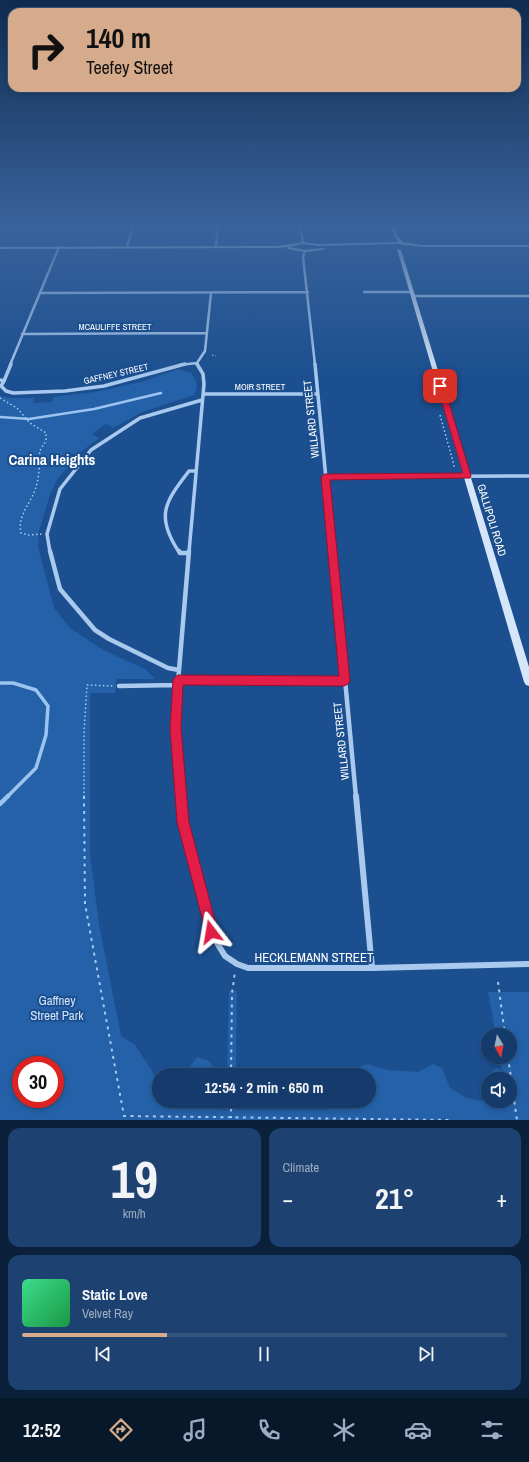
<!DOCTYPE html>
<html lang="en">
<head>
<meta charset="utf-8">
<style>
	body { margin:0; font-family:"Archivo Narrow",sans-serif; background:#1d4271; color:#f1f3f6; height:100vh; display:flex; flex-direction:column; font-size:15px; white-space:nowrap }
	* { box-sizing:border-box; margin:0 }
	p { font-size:13px; color:#9dadc1 }
	.icon { flex:none; width:22px; height:22px; fill:none; stroke:currentColor; stroke-width:2; stroke-linecap:round; stroke-linejoin:round }
	.map { position:relative; height:1120px; overflow:hidden }
	.side { display:flex; flex-direction:column; gap:8px; padding:8px; background:#0b203b; flex:1 }
	.side>* { flex:none }
	.top-card { position:absolute; left:8px; top:8px; width:513px; height:84px; border-radius:12px; box-shadow:0 2px 6px #0003,0 0 0 1px #33557e; background:#d6ab8b; color:#111; overflow:hidden }
	.needle { width:26px; rotate:170deg }
	.buttons { position:absolute; left:481px; top:1028px; display:grid; gap:8px }
	.buttons a { display:grid; place-items:center; width:36px; height:36px; border-radius:50%; background:#143b6b; box-shadow:0 2px 6px #0003,0 0 0 1px #33557e; font-size:20px }
	.speed { position:absolute; left:12px; top:1056px; display:flex; gap:8px; font-size:20px; font-weight:700; text-align:center }
	.speed>* { display:grid; place-content:center; width:52px; height:52px; border-radius:50%; background:#143b6b; box-shadow:0 2px 6px #0003,0 0 0 1px #33557e; line-height:1 }
	.speed .limit { border:6px solid #d22; background:#fff; color:#111 }
	.pin { position:absolute; display:grid; place-items:center; width:34px; height:34px; color:#fff; margin:-17px; border-radius:8px; box-shadow:0 2px 6px #0006 }
	.me { position:absolute; width:44px; margin:-22px; rotate:346deg; stroke-linejoin:round; filter:drop-shadow(0 0 3px #0008) }
	.turn { display:flex; align-items:center; gap:14px; height:84px; padding:0 12px; font-size:18px }
	.turn .icon { width:52px; height:52px; stroke-width:2.5 }
	.turn b { display:block; font-size:28px; line-height:34px }
	.big { font-size:30px; font-weight:800; line-height:1.1 }
	.side .card { flex:1; display:flex; flex-direction:column; justify-content:center; gap:6px; min-width:0; padding:0 14px; border-radius:12px; background:#1d4271 }
	.side .dial { align-items:center; gap:0 }
	.dial b { font-size:52px; line-height:1 }
	.song { display:flex; align-items:center; gap:12px }
	.cover { width:48px; height:48px; border-radius:6px; background:linear-gradient(135deg,hsl(150 70% 55%),hsl(140 70% 35%)) }
	.played { height:4px; border-radius:2px; background:linear-gradient(90deg,#d6ab8b 30%,#33557e 30%) }
	.keys { display:flex; justify-content:space-around; direction:ltr }
	.heat { display:flex; justify-content:space-between; align-items:center; font-size:22px; direction:ltr }
	.side .tiles { flex:1; display:grid; gap:8px; grid-template-columns:1fr 1fr }
	.card:last-child { grid-column:span 2 }
	.trip { position:absolute; left:152px; top:1068px; width:224px; height:40px; border-radius:20px; background:#143b6b; box-shadow:0 2px 6px #0003,0 0 0 1px #33557e; font-weight:800; line-height:40px; text-align:center }
	.dock { display:flex; height:64px; justify-content:space-around; align-items:center; background:#08182b; color:#9dadc1 }
	.dock .icon { width:28px; height:28px }
	.dock .on { color:#d6ab8b }
	.dock b { font-size:18px; color:#f1f3f6 }
	.map>svg:first-child { display:block }
	.green { fill:#2461a8; fill-rule:evenodd }
	.lines { fill:none; stroke-linecap:round; stroke-linejoin:round }
	.stream-far2 { stroke:#9cc4f0; stroke-width:2.5 }
	.stream-far1 { stroke:#9cc4f0; stroke-width:3.5 }
	.stream { stroke:#9cc4f0; stroke-width:4.5 }
	.path-far2 { stroke:#a9c9ee; stroke-width:1; stroke-dasharray:1.5 2; stroke-linecap:butt }
	.path-far1 { stroke:#a9c9ee; stroke-width:1.5; stroke-dasharray:1.5 2.5; stroke-linecap:butt }
	.path { stroke:#a9c9ee; stroke-width:2; stroke-dasharray:3 4.5; stroke-linecap:butt }
	.street-far3 { stroke:#a9c9ee; stroke-width:2.5 }
	.street-far2 { stroke:#a9c9ee; stroke-width:3.5 }
	.street-far1 { stroke:#a9c9ee; stroke-width:4.5 }
	.street { stroke:#a9c9ee; stroke-width:6 }
	.secondary { fill:#d6e6fa; fill-rule:evenodd }
	.route { fill:#e11d48; stroke:#92132f }
	.labels { text-anchor:middle; stroke-width:4; stroke-linejoin:round; paint-order:stroke }
	.far-street-label { font-size:9px; fill:#fff; stroke:#1b4f8f }
	.street-label { font-size:11px; fill:#fff; stroke:#1b4f8f }
	.near-street-label { font-size:13px; fill:#fff; stroke:#1b4f8f }
	.near-park-label { font-size:13px; fill:#cfe3fa; stroke:#1b4f8f }
	.district-label { font-size:15px; font-weight:bold; fill:#fff; stroke:#1b4f8f }
</style>
</head>
<body>
<div class="map">
<svg width="529" height="1120" viewBox="0 0 529 1120">
	<rect width="100%" height="100%" fill="#1b4f8f"/>
	<path class="green" d="M179 369 191 373C197 381 199 386 194 395L142 412 113 428 106 424 92 434 99 438 77 455 68 453 59 465 68 467 58 478 50 495 39 531 38 546 54 608 70 628 103 650 145 669 155 679H117L115 693H90V855L99 924 121 1036 135 1045 152 1071 159 1086V1101H223L222 1110H226L227 1101H236V1110H328L334 1101H369V1075H346L348 1071 367 1064 388 1070 418 1072 433 1064 442 1068 450 1088 467 1098 483 1101 488 1093V1101H510V1079H491V1073L496 1068 502 1071 499 1057H510V1035H496L488 992H529V1120H0V396L10 398H34L33 403 52 402 53 397 95 392 141 382ZM21 1065H55V1099H21Z
		M229 991H237L236 1075H227Z
		M197 1057 209 1061 219 1075H184Z"/>
	<g class="lines">
		<path class="stream-far2" d="M0 417 29 419 94 409 161 393"/>
		<path class="stream-far1" d="M0 683H13L36 690 48 706 46 735 36 768 7 797"/>
		<path class="stream" d="M0 804 8 796"/>
		<path class="path-far2" d="M212 355 216 356"/>
		<path class="path-far1" d="M0 398 17 408 30 423 46 433V441L39 452 41 456C39 466 39 477 36 487 31 504 17 515 21 533L29 535 42 534
			M440 415 455 469
			M84 797V733L87 685 113 686"/>
		<path class="path" d="M84 796 85 904 124 1116 452 1120
			M498 982 505 1035
			M508 1057 517 1120
			M231 1075 232 993 235 972
			M231 1101V1118"/>
		<path class="street-far3" d="M300 223 303 243
			M300 226 392 225
			M127 247 134 223
			M216 247 218 223
			M305 251 303 257 315 365
			M364 292H412
			M41 293 308 292
			M413 296H529
			M22 334 207 333
			M10 365 59 247
			M179 365 197 363
			M198 365 197 363 205 351 211 293"/>
		<path class="street-far2" d="M315 364 333 552
			M0 380 4 381 1 386 6 391 13 393 65 391 104 386 185 364
			M4 381 11 364
			M203 394H317
			M325 477 529 476
			M50 552 47 534 60 489 91 450 140 418 202 400
			M179 552C155 516 165 502 189 471H195
			M189 552 204 384 203 374 197 364"/>
		<path class="street-far1" d="M50 551 60 589 95 630 109 639 168 668 179 670
			M179 551 180 553H188
			M333 551 356 797
			M178 680 344 681
			M119 686 178 685
			M181 797 176 728V706L189 551"/>
		<path class="street" d="M181 796 183 822 211 933 225 956 237 964 248 968H372L529 964
			M356 796 372 968"/>
		<path class="secondary" d="M389 223H393L398 236 403 242 422 245H529V247H422L397 244 318 246 303 244 289 247 305 250 323 248 325 249 323 250 305 252 287 249 288 247 278 248 0 249V247L278 246 303 242 318 244 398 242 394 236Z
			M397 249 401 250 529 667V686L526 685 524 682Z"/>
	</g>
	<linearGradient id="sky" x2="0" y2="1"><stop stop-color="#0f2b4f"/><stop offset="0.59" stop-color="#39639b"/><stop offset="1" stop-color="#39639b" stop-opacity="0"/></linearGradient>
	<rect width="529" height="380" fill="url(#sky)"/>
	<path class="route" d="M440 384 444 386 471 476 470 478 330 480 350 681 348 684 344 686 183 685 181 728 189 822 218 932 216 937 211 939 207 937 177 822 170 728 173 680 175 677 178 675 339 676 321 477 325 474 463 473 437 386Z"/>
	<g class="labels">
		<g class="far-street-label">
			<text x="115" y="330">MCAULIFFE STREET</text>
			<text transform="translate(116 374) rotate(-13)" y="3">GAFFNEY STREET</text>
			<text x="260" y="390">MOIR STREET</text>
		</g>
		<g class="street-label">
			<text transform="translate(311 419) rotate(-96)" y="4">WILLARD STREET</text>
			<text transform="translate(492 520) rotate(73)" y="4">GALLIPOLI ROAD</text>
			<text transform="translate(341 741) rotate(-96)" y="4">WILLARD STREET</text>
		</g>
		<g class="near-street-label">
			<text x="314" y="962">HECKLEMANN STREET</text>
		</g>
		<g class="near-park-label">
			<text x="57" y="1005">Gaffney<tspan x="57" dy="15">Street Park</tspan></text>
		</g>
		<g class="district-label">
			<text x="52" y="465">Carina Heights</text>
		</g>
	</g>
</svg>
<div class="buttons">
<a><svg class="needle" viewBox="-14 -14 28 28"><path d="M0-13l5 13h-10z" fill="#e53935"/><path d="M0 13l5-13h-10z" fill="#9dadc1"/></svg></a>
<a><svg class="icon" aria-label="sound" viewBox="0 0 24 24"><path d="M4 9h4l5-4v14l-5-4H4zM17 9q2 3 0 6"/></svg></a>
</div>
<div class="speed"><div class="limit">30</div></div>
<div class="pin" style="left:440px;top:386px;background:#d93025"><svg class="icon" aria-label="arrive" viewBox="0 0 24 24"><path d="M6 21V4h12l-3 4 3 4H6"/></svg></div>
<svg class="me" style="left:211px;top:932px" viewBox="-20 -20 40 40"><path d="M0-17L14 15 0 8-14 15z" fill="#e11d48" stroke="#fff" stroke-width="4"/></svg>
<div class="trip">12:54 · 2 min · 650 m</div>
<div class="top-card">
<div class="turn"><svg class="icon" aria-label="right" viewBox="0 0 24 24"><path d="M7 20v-9h11M14 6l5 5-5 5"/></svg><div><b>140 m</b>Teefey Street</div></div>
</div>
</div>
<section class="side">
<div class="tiles">
<div class="card dial"><b>19</b><p>km/h</p></div>
<div class="card"><p>Climate</p>
<div class="heat"><a>−</a><b class="big">21°</b><a>+</a></div>
</div>
<div class="card">
<div class="song"><i class="cover"></i><div><b>Static Love</b><p>Velvet Ray</p></div></div>
<div class="played"></div>
<div class="keys"><svg class="icon" aria-label="previous" viewBox="0 0 24 24"><path d="M18 5L8 12l10 7zM5 5v14"/></svg><svg class="icon" aria-label="pause" viewBox="0 0 24 24"><path d="M8 5v14M16 5v14"/></svg><svg class="icon" aria-label="next" viewBox="0 0 24 24"><path d="M6 5l10 7-10 7zM19 5v14"/></svg></div>
</div>
</div>
</section>
<nav class="dock">
<b>12:52</b>
<svg class="icon on" aria-label="directions" viewBox="0 0 24 24"><path d="M12 3l9 9-9 9-9-9zM9 14v-3h6M13 9l2 2-2 2"/></svg>
<svg class="icon" aria-label="music" viewBox="0 0 24 24"><path d="M9 18V5l10-2v13"/><circle cx="6" cy="18" r="3"/><circle cx="16" cy="16" r="3"/></svg>
<svg class="icon" aria-label="phone" viewBox="0 0 24 24"><path d="M5 4h4l2 5-3 2q2 4 5 5l2-3 5 2v4C11 20 4 13 5 4z"/></svg>
<svg class="icon" aria-label="climate" viewBox="0 0 24 24"><path d="M12 3v18M4 7l16 10M4 17L20 7"/></svg>
<svg class="icon" aria-label="car" viewBox="0 0 24 24"><path d="M5 17H2v-5l4-1 3-4h7l3 4 3 1v5h-3M9 17h6M6 11h13"/><circle cx="7" cy="17" r="2"/><circle cx="17" cy="17" r="2"/></svg>
<svg class="icon" aria-label="filters" viewBox="0 0 24 24"><path d="M4 7h16M4 17h16"/><circle cx="9" cy="7" r="2"/><circle cx="15" cy="17" r="2"/></svg>
</nav>
</body>
</html>
